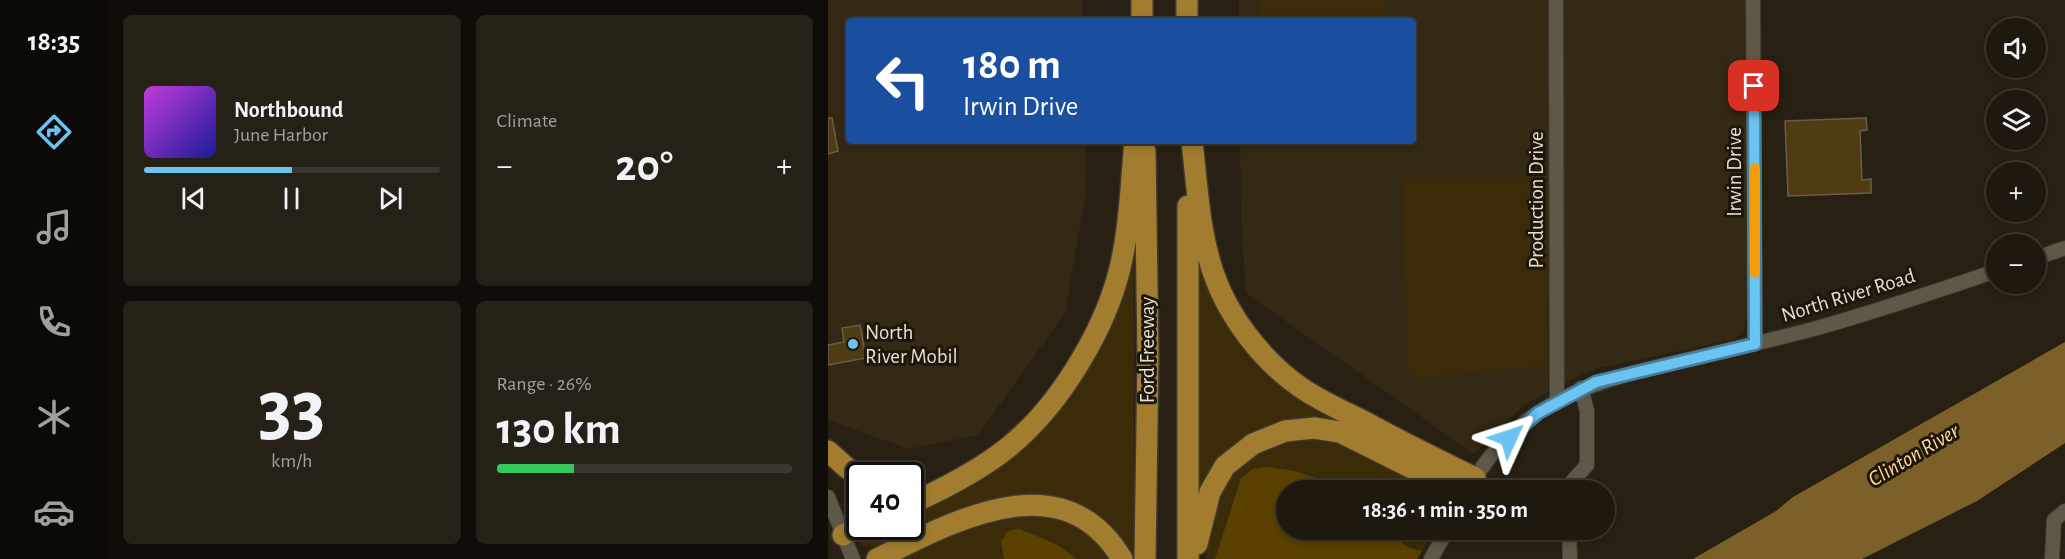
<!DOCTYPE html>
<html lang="en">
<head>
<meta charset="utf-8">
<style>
	body { margin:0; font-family:"Alegreya Sans",sans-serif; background:#262117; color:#f1f3f6; height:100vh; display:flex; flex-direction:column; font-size:22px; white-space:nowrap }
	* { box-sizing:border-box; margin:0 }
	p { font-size:20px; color:#a1a09e }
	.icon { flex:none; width:33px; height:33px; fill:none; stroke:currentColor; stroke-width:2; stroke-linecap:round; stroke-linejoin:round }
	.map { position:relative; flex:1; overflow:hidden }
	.details { display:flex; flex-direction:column; gap:15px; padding:15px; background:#100d08; width:720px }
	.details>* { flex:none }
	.banner { position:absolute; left:18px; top:18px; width:570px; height:126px; border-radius:6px; box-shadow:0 3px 9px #0003,0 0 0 2px #3c372e; background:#1a4fa0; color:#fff; overflow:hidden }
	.fabs { position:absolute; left:1158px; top:18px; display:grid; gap:12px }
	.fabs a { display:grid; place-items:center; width:60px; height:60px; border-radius:50%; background:#1e180e; box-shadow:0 3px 9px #0003,0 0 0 2px #3c372e; font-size:30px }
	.speed { position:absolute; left:18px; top:462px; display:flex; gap:12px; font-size:30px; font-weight:700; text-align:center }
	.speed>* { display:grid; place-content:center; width:78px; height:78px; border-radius:50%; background:#1e180e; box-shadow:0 3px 9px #0003,0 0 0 2px #3c372e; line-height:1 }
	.speed .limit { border:3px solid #111; border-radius:9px; background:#fff; color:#111 }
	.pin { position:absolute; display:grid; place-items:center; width:51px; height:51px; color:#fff; margin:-26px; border-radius:12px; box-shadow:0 3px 9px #0006 }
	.me { position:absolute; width:66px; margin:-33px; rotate:48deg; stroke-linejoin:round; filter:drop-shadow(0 0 4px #0008) }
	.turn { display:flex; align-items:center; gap:21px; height:126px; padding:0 18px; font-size:27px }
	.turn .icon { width:78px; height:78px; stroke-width:2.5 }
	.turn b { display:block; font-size:42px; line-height:51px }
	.big { font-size:45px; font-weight:700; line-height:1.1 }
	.details .card { flex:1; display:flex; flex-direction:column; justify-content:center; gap:9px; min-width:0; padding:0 21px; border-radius:9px; background:#262117 }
	.details .dial { align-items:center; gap:0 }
	.dial b { font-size:78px; line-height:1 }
	.song { display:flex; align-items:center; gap:18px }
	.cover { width:72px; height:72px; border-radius:9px; background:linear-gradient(135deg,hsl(290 70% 55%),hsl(240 70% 35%)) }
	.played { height:6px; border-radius:3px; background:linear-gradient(90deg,#6ac3f1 50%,#3c372e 50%) }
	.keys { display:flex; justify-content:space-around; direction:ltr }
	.heat { display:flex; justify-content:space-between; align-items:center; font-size:33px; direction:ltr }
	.charge { height:9px; border-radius:4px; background:linear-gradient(90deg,#34c759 26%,#3c372e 0) }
	.details .tiles { flex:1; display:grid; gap:15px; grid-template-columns:repeat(2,1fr) }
	.trip { position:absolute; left:448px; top:480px; width:339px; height:60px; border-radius:30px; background:#1e180e; box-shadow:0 3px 9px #0003,0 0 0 2px #3c372e; font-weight:700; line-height:60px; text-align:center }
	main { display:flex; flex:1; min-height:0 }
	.tabs { display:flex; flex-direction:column; width:108px; justify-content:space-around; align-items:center; background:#0c0a06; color:#a1a09e }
	.tabs .icon { width:42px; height:42px }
	.tabs .on { color:#6ac3f1 }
	.tabs b { font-size:27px; color:#f1f3f6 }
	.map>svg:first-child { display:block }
	.built { fill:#342914 }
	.green { fill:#3b2b09 }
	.forest { fill:#5a4101 }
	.water { fill:#7b6029 }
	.building { fill:#503c12; stroke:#675e4e; stroke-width:1.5 }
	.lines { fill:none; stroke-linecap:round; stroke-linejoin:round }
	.minor-casing { stroke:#3f3930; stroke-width:16 }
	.highway-casing { stroke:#3f3930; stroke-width:24 }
	.minor { stroke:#5f5747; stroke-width:14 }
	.highway { stroke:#a27d2f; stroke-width:21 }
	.route-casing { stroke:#457f9d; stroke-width:15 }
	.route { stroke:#6ac3f1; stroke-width:10 }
	.slow { stroke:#f59e0b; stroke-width:10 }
	.poi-dot { fill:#6ac3f1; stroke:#1e1709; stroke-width:2 }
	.labels { text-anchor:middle; stroke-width:6; stroke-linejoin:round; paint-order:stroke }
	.street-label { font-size:21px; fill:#e4dfd6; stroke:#1e1709 }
	.poi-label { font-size:21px; fill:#e4dfd6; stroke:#1e1709; text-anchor:start }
	.water-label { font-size:22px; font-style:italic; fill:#fcdb9c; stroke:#1e1709 }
</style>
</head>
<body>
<main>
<nav class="tabs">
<b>18:35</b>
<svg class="icon on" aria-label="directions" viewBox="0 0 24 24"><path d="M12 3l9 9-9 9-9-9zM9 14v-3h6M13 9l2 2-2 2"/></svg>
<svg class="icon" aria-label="music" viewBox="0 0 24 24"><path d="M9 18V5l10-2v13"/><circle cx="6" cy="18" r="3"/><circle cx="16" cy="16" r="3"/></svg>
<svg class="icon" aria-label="phone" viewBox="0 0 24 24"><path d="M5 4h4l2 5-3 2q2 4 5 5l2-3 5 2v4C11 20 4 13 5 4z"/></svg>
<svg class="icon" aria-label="climate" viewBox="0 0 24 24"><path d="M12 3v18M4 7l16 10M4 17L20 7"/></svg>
<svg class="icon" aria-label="car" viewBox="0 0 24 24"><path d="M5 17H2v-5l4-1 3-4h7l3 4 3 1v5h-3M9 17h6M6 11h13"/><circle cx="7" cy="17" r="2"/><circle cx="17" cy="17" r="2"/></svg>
</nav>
<section class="details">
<div class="tiles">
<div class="card">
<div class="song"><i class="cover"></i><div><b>Northbound</b><p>June Harbor</p></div></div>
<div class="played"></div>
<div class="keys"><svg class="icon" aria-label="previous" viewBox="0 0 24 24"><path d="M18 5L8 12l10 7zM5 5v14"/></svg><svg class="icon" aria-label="pause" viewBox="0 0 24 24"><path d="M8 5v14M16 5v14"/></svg><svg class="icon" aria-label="next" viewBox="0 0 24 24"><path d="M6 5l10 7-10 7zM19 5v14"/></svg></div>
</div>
<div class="card"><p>Climate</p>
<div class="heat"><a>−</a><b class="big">20°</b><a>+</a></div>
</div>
<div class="card dial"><b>33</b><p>km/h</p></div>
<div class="card"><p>Range · 26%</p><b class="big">130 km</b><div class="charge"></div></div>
</div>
</section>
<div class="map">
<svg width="1237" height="559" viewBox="0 0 1237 559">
	<rect width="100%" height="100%" fill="#282012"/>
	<path class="built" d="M0 0H254V21H21V141H257L258 191 237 313 150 435 80 449 0 420Z
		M411 0H917L920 310 915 333 904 340 774 367 755 374 696 405 646 454 418 293 413 218 412 141H585V21H411Z"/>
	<path class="green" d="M434 0H556L557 21H428Z
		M574 177H711L720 189 718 366 588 378 580 368Z
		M370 247 398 313 536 429 478 421 376 489H372Z
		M306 250V556L303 558 240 503 53 546 35 547 31 544 30 539C41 521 63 527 82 526L83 510 195 445Z
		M477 436 515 443 608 490H525L467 471 413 478 387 559H378L384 511 400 476 437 444Z
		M198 511 252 525 287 559H249L228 544 192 529 174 552 176 559H68L149 523Z
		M565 530H606L594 551C579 548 572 544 565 530Z"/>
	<path class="forest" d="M438 467 467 471 525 490H459V530H565C572 544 579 548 594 551L589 559H387L413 478 425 469Z
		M192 529 228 544 249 559H176L173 541 180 531Z"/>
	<path class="water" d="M1237 342V443L1149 501 1034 559H865L948 511 965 497Z"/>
	<path class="building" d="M0 118H4L10 151 0 154Z
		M1038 118 1039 130 1032 131 1034 180 1043 179V193L960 196 957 121Z
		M32 325 38 358 0 365V345L16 342 14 328Z"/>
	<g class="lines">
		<defs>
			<path id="minor" d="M728 0 729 400
				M925 0 927 344
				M1208 258 1237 248
				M640 490C690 400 766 381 858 360 898 351 938 341 978 331 1042 314 1105 292 1168 271
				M741 490V485L759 465V411L753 388
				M0 497 25 559
				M741 530 742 559
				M603 559 619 530
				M1224 559 1226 520 1237 511"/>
			<path id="highway" d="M359 0V21
				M314 21V0
				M364 141C369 185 371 230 385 272 400 317 434 360 472 387 492 401 515 411 537 422 573 442 610 460 647 478
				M317 151 320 356 317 559
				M360 206V559
				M0 451 19 468 32 476
				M82 504C162 468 208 436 253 360 271 330 284 301 292 268 302 226 303 183 307 141
				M15 535 32 526
				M369 544 382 492 397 466 425 444 457 431 486 428 512 432 628 490
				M49 559C126 521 235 460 294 559"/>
		</defs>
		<use href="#minor" class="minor-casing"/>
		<use href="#highway" class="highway-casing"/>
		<use href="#minor" class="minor"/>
		<use href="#highway" class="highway"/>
	</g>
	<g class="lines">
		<defs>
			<path id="route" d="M681 438 710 413 768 382 927 344 926 86"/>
		</defs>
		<use href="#route" class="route-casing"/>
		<use href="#route" class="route"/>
		<path class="slow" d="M927 168V273"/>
	</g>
	<circle class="poi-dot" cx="25" cy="344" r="6"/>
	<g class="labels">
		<g class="street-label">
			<text transform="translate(906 172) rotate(-90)" y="7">Irwin Drive</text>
			<text transform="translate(708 200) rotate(-90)" y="7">Production Drive</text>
			<text transform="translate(1020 295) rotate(-17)" y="7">North River Road</text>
			<text transform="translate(319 350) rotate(-90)" y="7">Ford Freeway</text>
		</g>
		<g class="poi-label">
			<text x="37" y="339">North<tspan x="37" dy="24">River Mobil</tspan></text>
		</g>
		<g class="water-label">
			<text transform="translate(1085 454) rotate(-31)" y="8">Clinton River</text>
		</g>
	</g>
</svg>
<div class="fabs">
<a><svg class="icon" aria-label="sound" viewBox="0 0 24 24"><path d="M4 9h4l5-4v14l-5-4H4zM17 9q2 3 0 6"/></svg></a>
<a><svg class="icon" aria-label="layers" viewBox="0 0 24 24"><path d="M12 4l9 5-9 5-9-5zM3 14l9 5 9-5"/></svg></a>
<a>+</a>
<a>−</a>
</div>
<div class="speed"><div class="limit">40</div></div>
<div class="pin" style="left:926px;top:86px;background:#d93025"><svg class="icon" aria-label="arrive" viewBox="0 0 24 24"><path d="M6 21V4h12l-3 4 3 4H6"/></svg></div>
<svg class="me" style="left:681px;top:438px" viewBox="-20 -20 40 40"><path d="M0-17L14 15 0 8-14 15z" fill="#6ac3f1" stroke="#fff" stroke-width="4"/></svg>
<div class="trip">18:36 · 1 min · 350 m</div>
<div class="banner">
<div class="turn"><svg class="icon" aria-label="left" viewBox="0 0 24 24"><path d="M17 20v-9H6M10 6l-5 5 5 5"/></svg><div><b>180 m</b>Irwin Drive</div></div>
</div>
</div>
</main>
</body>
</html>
